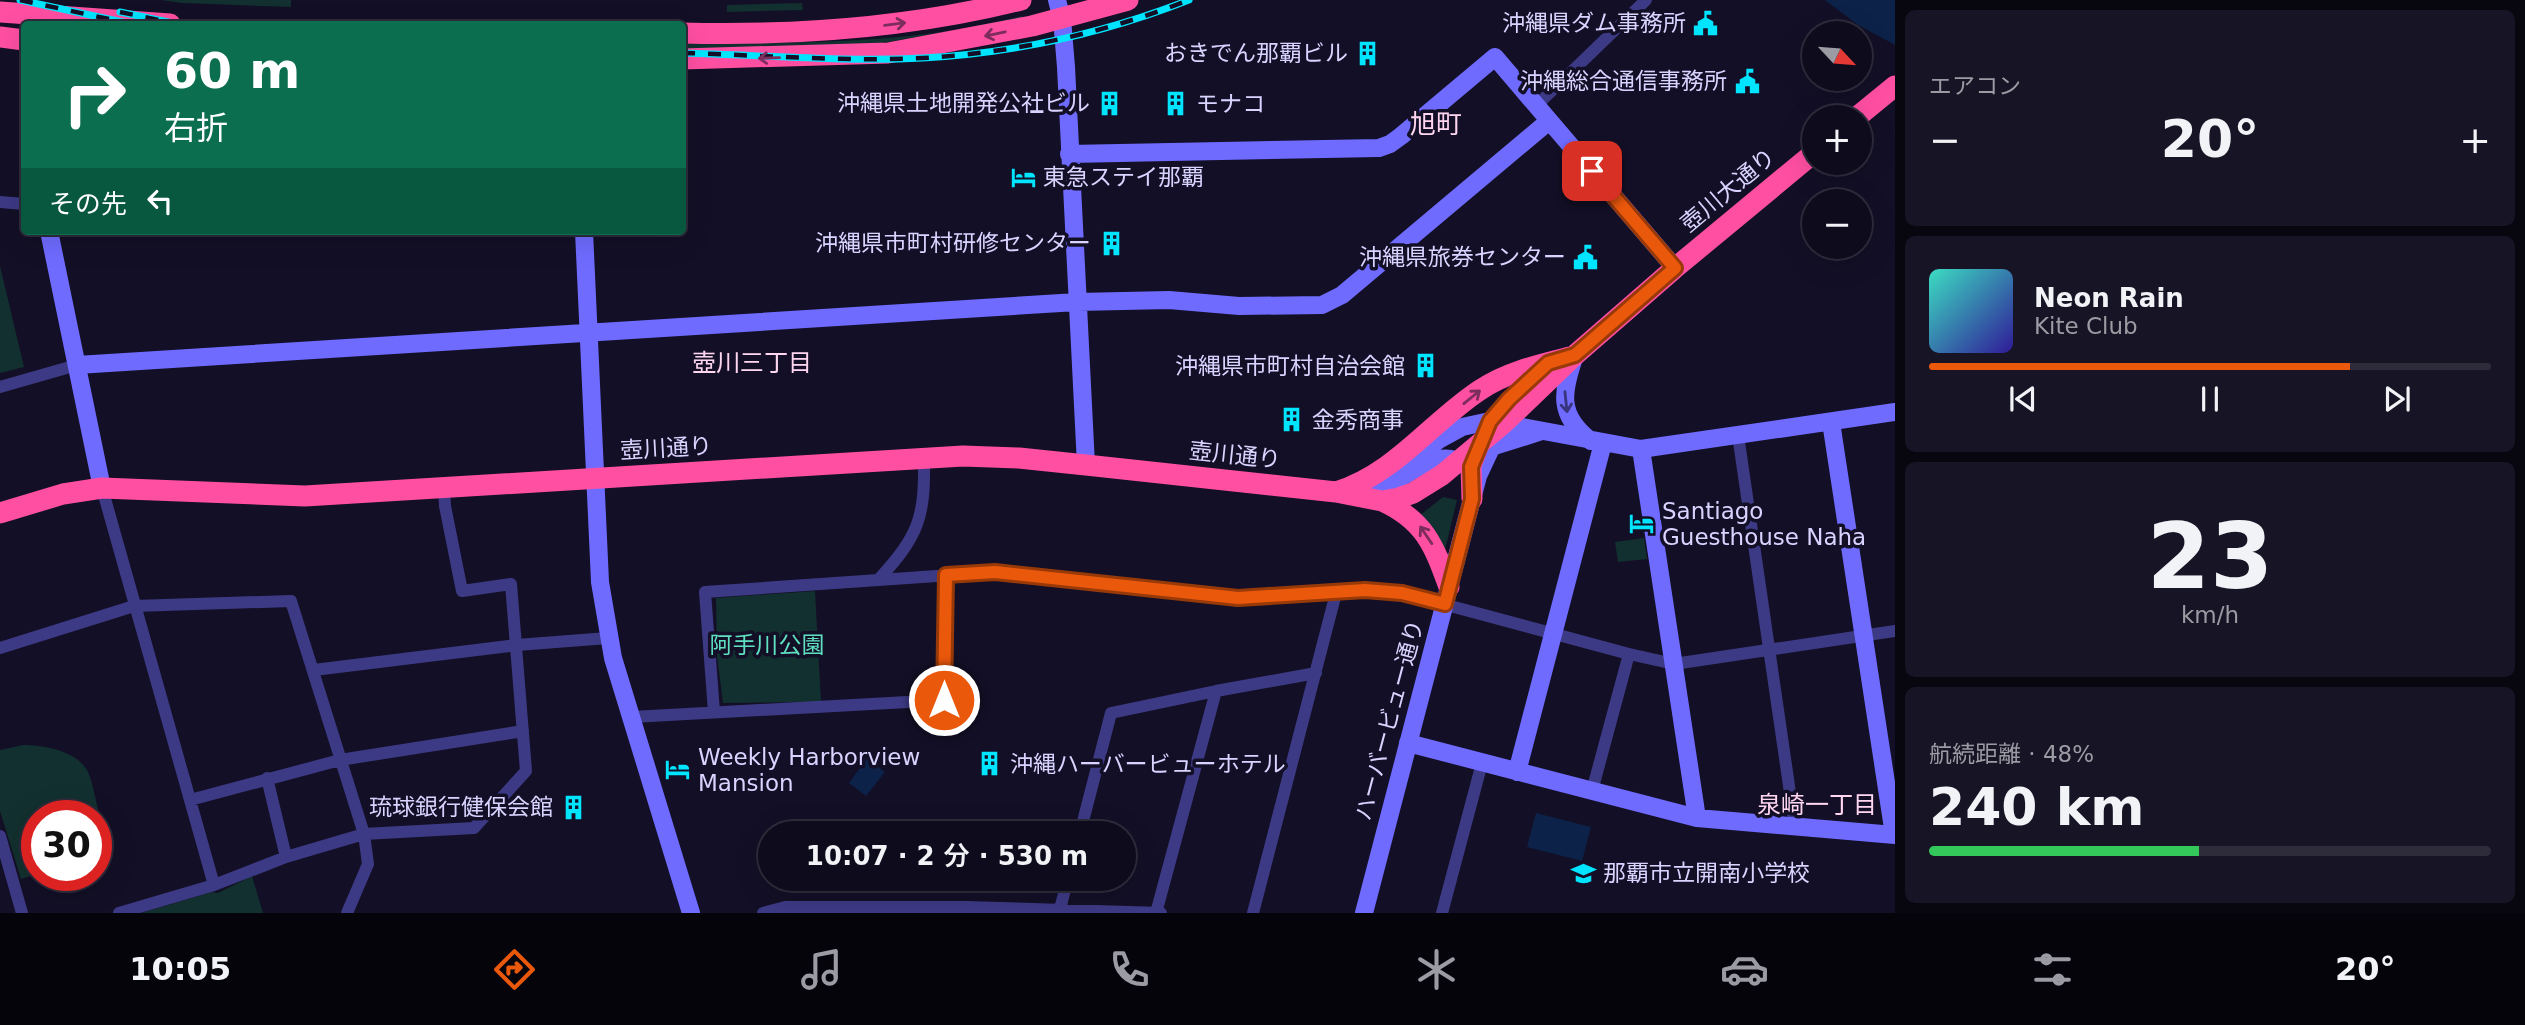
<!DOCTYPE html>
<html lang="ja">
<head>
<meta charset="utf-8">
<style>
	body { margin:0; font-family:"DejaVu Sans","Noto Sans JP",sans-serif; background:#171425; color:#f1f3f6; height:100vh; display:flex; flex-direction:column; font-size:26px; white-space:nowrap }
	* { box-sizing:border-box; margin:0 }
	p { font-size:23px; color:#9b9ba3 }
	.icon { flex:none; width:38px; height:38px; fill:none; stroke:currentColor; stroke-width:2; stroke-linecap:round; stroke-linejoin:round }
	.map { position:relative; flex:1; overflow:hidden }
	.drawer { display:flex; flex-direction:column; gap:10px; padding:10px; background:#08060f; width:630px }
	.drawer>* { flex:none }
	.hud { position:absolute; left:21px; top:21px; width:665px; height:214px; border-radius:7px; box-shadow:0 7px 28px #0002,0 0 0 2px #2e2b3b; background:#0b6e4f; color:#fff; overflow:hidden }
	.needle { width:46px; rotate:116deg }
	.buttons { position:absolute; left:1802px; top:21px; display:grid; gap:14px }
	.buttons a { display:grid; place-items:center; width:70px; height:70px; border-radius:50%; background:#0e0b1c; box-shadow:0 7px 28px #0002,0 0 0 2px #2e2b3b; font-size:35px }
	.speed { position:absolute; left:21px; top:800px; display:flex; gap:14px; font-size:35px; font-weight:700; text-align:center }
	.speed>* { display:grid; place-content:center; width:91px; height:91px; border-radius:50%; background:#0e0b1c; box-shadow:0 7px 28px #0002,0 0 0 2px #2e2b3b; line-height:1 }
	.speed .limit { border:10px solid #d22; background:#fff; color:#111 }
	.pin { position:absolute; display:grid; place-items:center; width:60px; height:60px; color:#fff; margin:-30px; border-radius:14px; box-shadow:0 4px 10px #0006 }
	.me { position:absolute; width:77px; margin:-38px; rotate:0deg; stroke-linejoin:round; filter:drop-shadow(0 0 5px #0008) }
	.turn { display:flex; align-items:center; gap:24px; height:147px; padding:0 28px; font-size:32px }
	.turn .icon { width:91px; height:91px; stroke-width:2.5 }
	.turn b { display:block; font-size:49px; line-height:60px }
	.then { display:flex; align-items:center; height:66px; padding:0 28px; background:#0003; gap:14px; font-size:26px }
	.big { font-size:52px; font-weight:600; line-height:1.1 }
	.drawer .card { flex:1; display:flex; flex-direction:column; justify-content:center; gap:10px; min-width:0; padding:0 24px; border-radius:10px; background:#171425 }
	.drawer .dial { align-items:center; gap:0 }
	.dial b { font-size:91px; line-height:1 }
	.song { display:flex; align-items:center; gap:21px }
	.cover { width:84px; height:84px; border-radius:10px; background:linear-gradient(135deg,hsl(170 70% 55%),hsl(250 70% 35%)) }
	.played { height:7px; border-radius:4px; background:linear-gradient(90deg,#ea580c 75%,#2e2b3b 75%) }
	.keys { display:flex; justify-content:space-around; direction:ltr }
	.heat { display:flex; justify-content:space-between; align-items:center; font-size:38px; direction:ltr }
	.charge { height:10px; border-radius:5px; background:linear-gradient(90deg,#34c759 48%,#2e2b3b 0) }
	.trip { position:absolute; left:758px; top:821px; width:378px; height:70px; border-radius:35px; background:#0e0b1c; box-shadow:0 7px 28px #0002,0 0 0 2px #2e2b3b; font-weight:600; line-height:70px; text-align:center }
	.menu { display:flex; height:112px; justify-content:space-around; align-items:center; background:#06040b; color:#9b9ba3 }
	.menu .icon { width:49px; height:49px }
	.menu .current { color:#ea580c }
	.menu b { font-size:32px; color:#f1f3f6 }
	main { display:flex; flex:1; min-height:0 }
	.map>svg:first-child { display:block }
	.green { fill:#12302f }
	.water { fill:#0c2248 }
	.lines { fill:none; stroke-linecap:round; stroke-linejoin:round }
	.street { stroke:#3d3a85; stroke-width:12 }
	.secondary { stroke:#6f6bff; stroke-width:18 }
	.highway { stroke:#ff4fa3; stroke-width:21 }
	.rail-casing { stroke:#00e5ff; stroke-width:7 }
	.rail { stroke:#130f26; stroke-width:4.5; stroke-dasharray:13; stroke-linecap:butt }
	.oneway { stroke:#7d2c5e }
	.oneway2 { stroke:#38347d }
	.route-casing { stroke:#983908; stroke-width:18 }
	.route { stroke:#ea580c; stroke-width:12 }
	.labels { text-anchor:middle; stroke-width:7; stroke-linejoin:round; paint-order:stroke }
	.poi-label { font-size:23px; fill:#d9d4ff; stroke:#130f26; text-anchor:end }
	.street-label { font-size:23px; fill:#d9d4ff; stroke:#130f26 }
	.park-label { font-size:23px; fill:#5fe0c0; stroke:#130f26 }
	.neighbourhood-label { font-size:24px; fill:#ffd6f0; stroke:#130f26 }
	.quarter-label { font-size:26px; fill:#ffd6f0; stroke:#130f26 }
</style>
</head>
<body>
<main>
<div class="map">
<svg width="1895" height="913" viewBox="0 0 1895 913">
	<rect width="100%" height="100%" fill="#130f26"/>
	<path class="green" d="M161 0H291V7L183 3Z
		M802 3 803 10 727 12V5Z
		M1022 16 1023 18 882 43 683 51V43C760 43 840 44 917 35 953 31 987 24 1022 16Z
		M0 266 24 367 0 373Z
		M1443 497 1457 500 1444 554 1419 516Z
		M1644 538 1647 559 1618 562 1615 542Z
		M815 591 821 702 723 703 717 656 716 598Z
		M23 745C44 745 78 751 88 772 93 783 95 797 98 809L95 815 37 816V874L21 879 0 811V750Z
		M252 876 263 913H141L212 892 218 893Z"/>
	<path class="water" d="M1825 0H1895V45L1858 25Z
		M867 758 885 772 866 796 849 783Z
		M1536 813 1591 827 1582 861 1527 847Z"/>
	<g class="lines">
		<path class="street" d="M1536 106 1646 0
			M0 202 24 204
			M0 387 77 365
			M1738 435 1795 827
			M102 488 214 885
			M879 579C919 535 925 518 924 458
			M0 648 134 606 291 601 364 834 368 864 347 913
			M314 670 517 645 608 638
			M714 712 705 592 995 572 1238 598 1365 590 1402 593 1629 654 1674 664 1895 631
			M632 717 944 700 945 575
			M267 778 286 857
			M1592 791 1629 654
			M190 800 340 760 523 731
			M1080 833 1111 713 1216 691 1316 673
			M0 836 22 913
			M119 913 214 885 286 857 364 834 474 828 526 771 511 584 462 591 445 506 444 487
			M763 913 785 907H966L1161 913
			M1059 913 1068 878
			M1156 913 1216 691
			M1253 913 1336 593
			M1442 913 1482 763"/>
		<path class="secondary" d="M1057 0 1062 19 1066 67 1086 465
			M1069 154 1379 148 1390 144 1401 136 1495 57 1675 268
			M49 231 102 488
			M584 231 600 582 613 658 691 913
			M1575 355C1562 392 1557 415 1591 441
			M77 365 1077 302 1169 300 1239 306 1322 305 1342 295 1549 121
			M1831 422 1894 835
			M1485 449 1539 432
			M1641 449 1697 818
			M1401 457 1418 455 1440 439 1462 427 1490 421 1641 449 1895 412
			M1355 486C1362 487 1370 489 1377 487 1412 480 1430 444 1468 465
			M1408 743 1697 818 1895 835
			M1517 772 1603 443
			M1364 913 1478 476 1500 429"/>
		<path class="highway" d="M0 12 170 24
			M682 33C797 36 910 28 1021 0
			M0 37 24 40
			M682 59 888 53 1032 26 1128 0
			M1857 117 1895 86
			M1336 492C1395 474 1430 423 1480 390 1507 372 1538 365 1570 357
			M1472 499 1471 466 1479 444
			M1382 501C1424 520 1434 545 1449 587
			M0 513 63 494 102 488 305 496 963 456 1019 458 1086 465 1336 492 1382 501 1399 498 1413 493 1442 475 1504 423 1575 355 1675 268 1815 152"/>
		<defs>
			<path id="rail" d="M20 0 132 24
				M120 12 178 24
				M682 53C763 55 843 62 923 58 1013 53 1105 33 1189 0"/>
		</defs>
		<use href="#rail" class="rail-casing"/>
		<use href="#rail" class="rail"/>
	</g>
	<defs><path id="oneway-shaft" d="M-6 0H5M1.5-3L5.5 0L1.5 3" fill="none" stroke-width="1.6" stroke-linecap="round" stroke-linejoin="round" transform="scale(1.75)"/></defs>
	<g class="oneway">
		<use href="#oneway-shaft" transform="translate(895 24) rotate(-7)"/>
		<use href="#oneway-shaft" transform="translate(995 34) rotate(168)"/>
		<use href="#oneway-shaft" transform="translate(769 58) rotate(178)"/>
		<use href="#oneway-shaft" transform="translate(1472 397) rotate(-39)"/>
		<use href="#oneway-shaft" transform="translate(1426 535) rotate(-124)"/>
	</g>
	<use class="oneway2" href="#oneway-shaft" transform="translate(1566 402) rotate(84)"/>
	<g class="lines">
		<defs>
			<path id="route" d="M944 700 946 575 995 572 1238 598 1365 590 1402 593 1445 604 1472 499 1471 467 1490 421 1509 399 1548 363 1575 355 1675 268 1592 171"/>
		</defs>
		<use href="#route" class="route-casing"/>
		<use href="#route" class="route"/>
	</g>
	<defs>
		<symbol id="civic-bare" viewBox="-9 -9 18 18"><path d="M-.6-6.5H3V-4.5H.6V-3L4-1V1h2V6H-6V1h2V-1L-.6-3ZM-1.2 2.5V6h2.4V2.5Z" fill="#00e5ff" stroke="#130f26" stroke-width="2.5" paint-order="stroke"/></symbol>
		<symbol id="building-bare" viewBox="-9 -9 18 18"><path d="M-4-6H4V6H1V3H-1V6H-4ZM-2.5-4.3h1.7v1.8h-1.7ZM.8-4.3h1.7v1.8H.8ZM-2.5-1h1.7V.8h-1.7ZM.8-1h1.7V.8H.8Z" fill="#00e5ff" stroke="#130f26" stroke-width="2.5" paint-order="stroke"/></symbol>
		<symbol id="hotel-bare" viewBox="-9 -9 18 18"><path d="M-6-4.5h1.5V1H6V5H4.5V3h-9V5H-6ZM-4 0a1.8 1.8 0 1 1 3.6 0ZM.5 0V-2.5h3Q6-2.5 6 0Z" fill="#00e5ff" stroke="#130f26" stroke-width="2.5" paint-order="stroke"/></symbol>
		<symbol id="school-bare" viewBox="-9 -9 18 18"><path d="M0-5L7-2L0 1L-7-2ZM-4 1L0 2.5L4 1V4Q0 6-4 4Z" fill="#00e5ff" stroke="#130f26" stroke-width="2.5" paint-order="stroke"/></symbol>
	</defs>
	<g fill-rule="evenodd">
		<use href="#civic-bare" x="1688" y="6" width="35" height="35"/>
		<use href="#building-bare" x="1350" y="36" width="35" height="35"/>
		<use href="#civic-bare" x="1730" y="64" width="35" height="35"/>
		<use href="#building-bare" x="1092" y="86" width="35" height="35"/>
		<use href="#building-bare" x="1158" y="86" width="35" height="35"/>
		<use href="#hotel-bare" x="1006" y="160" width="35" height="35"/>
		<use href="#building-bare" x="1094" y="226" width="35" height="35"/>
		<use href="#civic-bare" x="1568" y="240" width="35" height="35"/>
		<use href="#building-bare" x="1408" y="348" width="35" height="35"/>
		<use href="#building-bare" x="1274" y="402" width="35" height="35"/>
		<use href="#hotel-bare" x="1624" y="506" width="35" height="35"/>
		<use href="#building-bare" x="972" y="746" width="35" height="35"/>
		<use href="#hotel-bare" x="660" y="752" width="35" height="35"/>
		<use href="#building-bare" x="556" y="790" width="35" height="35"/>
		<use href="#school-bare" x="1566" y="856" width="35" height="35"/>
	</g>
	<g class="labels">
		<g class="poi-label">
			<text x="1686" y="31">沖縄県ダム事務所</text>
			<text x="1348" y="61">おきでん那覇ビル</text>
			<text x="1727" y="89">沖縄総合通信事務所</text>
			<text x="1090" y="111">沖縄県土地開発公社ビル</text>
			<text x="1196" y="112" text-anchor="start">モナコ</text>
			<text x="1043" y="185" text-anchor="start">東急ステイ那覇</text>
			<text x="1091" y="251">沖縄県市町村研修センター</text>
			<text x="1566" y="265">沖縄県旅券センター</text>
			<text x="1405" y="374">沖縄県市町村自治会館</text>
			<text x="1312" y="428" text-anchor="start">金秀商事</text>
			<text x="1662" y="519" text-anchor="start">Santiago<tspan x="1662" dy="26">Guesthouse Naha</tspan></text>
			<text x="698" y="765" text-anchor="start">Weekly Harborview<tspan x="698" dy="26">Mansion</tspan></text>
			<text x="1010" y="772" text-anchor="start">沖縄ハーバービューホテル</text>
			<text x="553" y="815">琉球銀行健保会館</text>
			<text x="1603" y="881" text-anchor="start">那覇市立開南小学校</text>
		</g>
		<g class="street-label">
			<text transform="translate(1728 190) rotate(-40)" y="8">壺川大通り</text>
			<text transform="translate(666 448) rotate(-3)" y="8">壺川通り</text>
			<text transform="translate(1235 455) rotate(6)" y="8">壺川通り</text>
			<text transform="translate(1389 720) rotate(-75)" y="8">ハーバービュー通り</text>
		</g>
		<g class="park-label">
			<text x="767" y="653">阿手川公園</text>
		</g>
		<g class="neighbourhood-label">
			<text x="752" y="371">壺川三丁目</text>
			<text x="1817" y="813">泉崎一丁目</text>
		</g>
		<g class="quarter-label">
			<text x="1436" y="133">旭町</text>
		</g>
	</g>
</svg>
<div class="buttons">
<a><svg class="needle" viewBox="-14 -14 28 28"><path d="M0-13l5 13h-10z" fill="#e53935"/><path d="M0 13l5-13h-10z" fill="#9b9ba3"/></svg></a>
<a>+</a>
<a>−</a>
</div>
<div class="speed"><div class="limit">30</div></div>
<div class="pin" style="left:1592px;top:171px;background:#d93025"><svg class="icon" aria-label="arrive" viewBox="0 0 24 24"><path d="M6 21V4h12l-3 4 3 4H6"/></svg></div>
<svg class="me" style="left:944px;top:700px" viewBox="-20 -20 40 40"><circle r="17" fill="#ea580c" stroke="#fff" stroke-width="3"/><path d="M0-11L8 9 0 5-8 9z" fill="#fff"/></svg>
<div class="trip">10:07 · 2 分 · 530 m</div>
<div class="hud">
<div class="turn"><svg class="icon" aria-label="right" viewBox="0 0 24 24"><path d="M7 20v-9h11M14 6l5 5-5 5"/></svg><div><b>60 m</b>右折</div></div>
<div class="then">その先<svg class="icon" aria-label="left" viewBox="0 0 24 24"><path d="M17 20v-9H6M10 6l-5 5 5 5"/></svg></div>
</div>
</div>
<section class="drawer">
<div class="card"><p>エアコン</p>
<div class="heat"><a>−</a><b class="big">20°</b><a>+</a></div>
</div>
<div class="card">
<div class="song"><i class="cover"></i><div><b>Neon Rain</b><p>Kite Club</p></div></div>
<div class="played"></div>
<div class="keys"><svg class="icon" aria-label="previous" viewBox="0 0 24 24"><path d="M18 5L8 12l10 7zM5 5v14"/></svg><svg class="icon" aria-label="pause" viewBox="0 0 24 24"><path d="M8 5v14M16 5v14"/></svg><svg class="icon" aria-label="next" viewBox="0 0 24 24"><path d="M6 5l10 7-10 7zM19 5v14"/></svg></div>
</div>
<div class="card dial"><b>23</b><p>km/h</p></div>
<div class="card"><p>航続距離 · 48%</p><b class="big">240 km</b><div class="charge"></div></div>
</section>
</main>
<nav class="menu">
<b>10:05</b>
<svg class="icon current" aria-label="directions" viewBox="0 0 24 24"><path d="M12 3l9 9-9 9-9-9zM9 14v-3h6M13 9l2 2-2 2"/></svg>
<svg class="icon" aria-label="music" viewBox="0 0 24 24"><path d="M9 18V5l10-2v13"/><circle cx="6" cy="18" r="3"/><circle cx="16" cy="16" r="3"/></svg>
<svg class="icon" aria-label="phone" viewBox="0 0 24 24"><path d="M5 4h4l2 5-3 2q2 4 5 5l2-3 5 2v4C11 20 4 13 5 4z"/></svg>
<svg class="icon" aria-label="climate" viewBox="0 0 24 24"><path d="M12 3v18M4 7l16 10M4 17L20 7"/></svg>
<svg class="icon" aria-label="car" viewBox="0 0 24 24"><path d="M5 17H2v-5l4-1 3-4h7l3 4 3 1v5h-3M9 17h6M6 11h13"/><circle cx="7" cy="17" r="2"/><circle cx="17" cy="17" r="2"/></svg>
<svg class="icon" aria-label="filters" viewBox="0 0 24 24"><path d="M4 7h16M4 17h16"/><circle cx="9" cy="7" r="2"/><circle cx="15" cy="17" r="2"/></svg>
<b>20°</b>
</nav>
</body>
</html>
